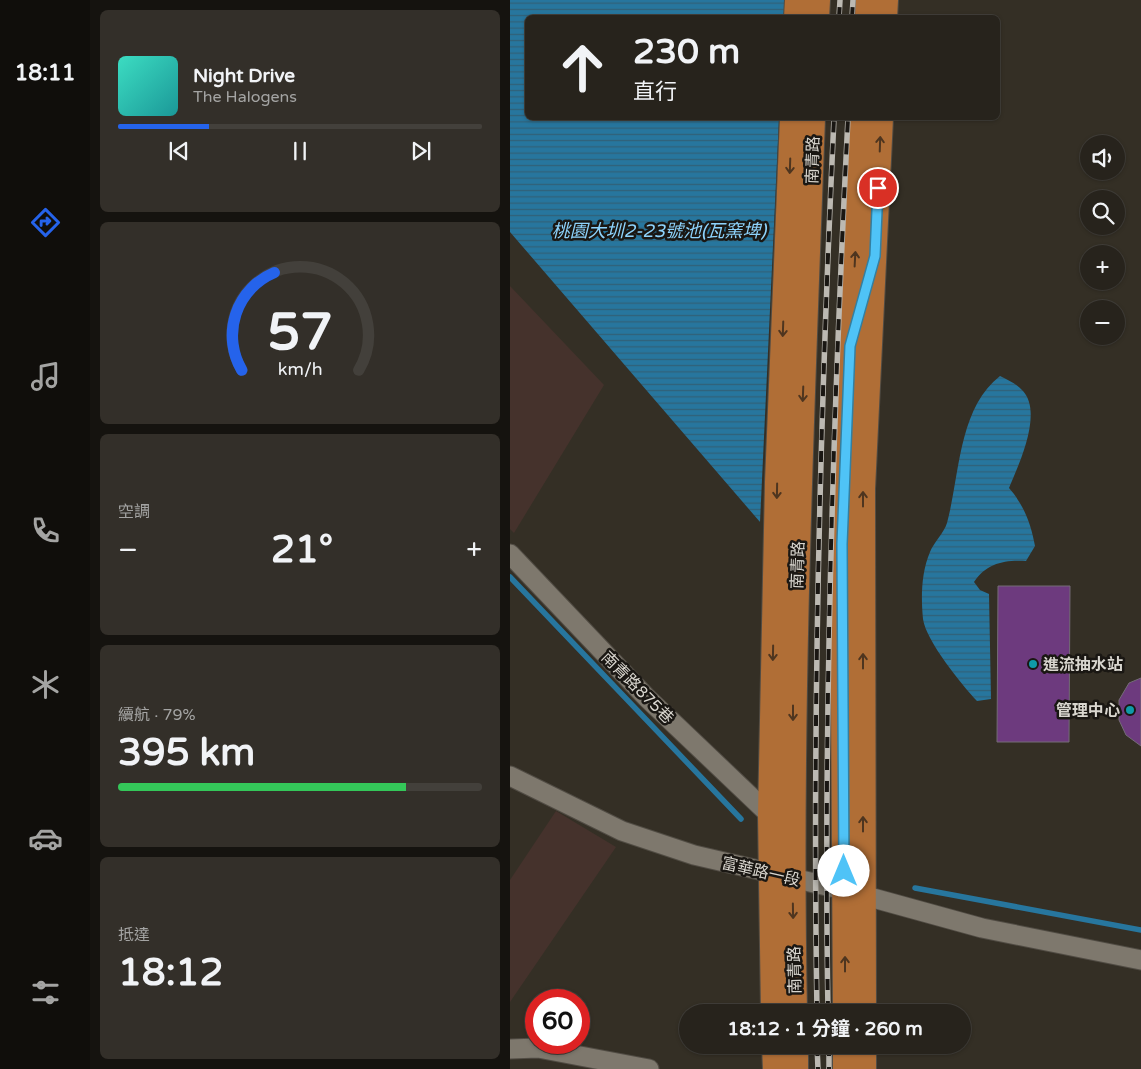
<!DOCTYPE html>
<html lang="zh-TW">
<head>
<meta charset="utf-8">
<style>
	body { margin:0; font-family:"Varela Round","Noto Sans TC",sans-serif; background:#332f29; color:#f1f3f6; height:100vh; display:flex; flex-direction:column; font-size:19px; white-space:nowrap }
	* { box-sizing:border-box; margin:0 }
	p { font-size:16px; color:#a4a4a3 }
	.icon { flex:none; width:28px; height:28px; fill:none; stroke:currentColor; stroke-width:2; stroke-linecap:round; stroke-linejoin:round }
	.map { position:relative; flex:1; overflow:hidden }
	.side { display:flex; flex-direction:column; gap:10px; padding:10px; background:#15130f; width:420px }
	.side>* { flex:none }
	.banner { position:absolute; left:15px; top:15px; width:475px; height:105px; border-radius:8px; box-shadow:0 1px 4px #0004,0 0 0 1px #43403b; background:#27231c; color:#f1f3f6; overflow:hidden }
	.controls { position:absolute; left:570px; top:135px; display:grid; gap:10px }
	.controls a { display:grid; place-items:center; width:45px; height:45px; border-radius:50%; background:#27231c; box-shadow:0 1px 4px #0004,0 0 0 1px #43403b; font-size:25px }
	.speed { position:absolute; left:15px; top:989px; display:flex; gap:10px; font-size:25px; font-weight:700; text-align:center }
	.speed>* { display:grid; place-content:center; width:65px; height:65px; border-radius:50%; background:#27231c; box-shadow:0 1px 4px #0004,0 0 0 1px #43403b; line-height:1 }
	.speed .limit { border:8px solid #d22; background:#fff; color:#111 }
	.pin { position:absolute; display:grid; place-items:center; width:42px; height:42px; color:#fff; margin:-21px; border:2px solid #fff; border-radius:50%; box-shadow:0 1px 5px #0007 }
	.me { position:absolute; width:55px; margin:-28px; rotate:0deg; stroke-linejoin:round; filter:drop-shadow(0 0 4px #0008) }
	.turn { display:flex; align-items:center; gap:18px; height:105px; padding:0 25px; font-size:22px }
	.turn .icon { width:65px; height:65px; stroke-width:2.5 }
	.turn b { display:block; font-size:35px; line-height:42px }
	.big { font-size:38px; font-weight:700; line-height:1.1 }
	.side .card { flex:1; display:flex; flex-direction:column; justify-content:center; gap:8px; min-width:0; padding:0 18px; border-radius:8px; background:#332f29 }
	.side .dial { align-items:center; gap:0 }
	.dial svg { height:130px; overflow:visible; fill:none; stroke:#43403b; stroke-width:7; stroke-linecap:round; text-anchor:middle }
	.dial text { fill:#f1f3f6; stroke:none }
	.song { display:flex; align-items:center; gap:15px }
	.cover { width:60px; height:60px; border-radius:8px; background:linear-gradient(135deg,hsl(170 70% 55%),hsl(180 70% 35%)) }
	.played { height:5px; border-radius:2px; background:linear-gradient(90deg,#2563eb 25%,#43403b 25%) }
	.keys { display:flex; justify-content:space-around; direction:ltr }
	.heat { display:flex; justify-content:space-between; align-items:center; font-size:28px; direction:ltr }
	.charge { height:8px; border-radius:4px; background:linear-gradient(90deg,#34c759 79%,#43403b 0) }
	.trip { position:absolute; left:169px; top:1004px; width:292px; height:50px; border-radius:25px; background:#27231c; box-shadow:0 1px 4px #0004,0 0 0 1px #43403b; font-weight:700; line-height:50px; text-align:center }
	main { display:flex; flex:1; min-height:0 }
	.tabs { display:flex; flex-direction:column; width:90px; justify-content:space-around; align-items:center; background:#100e0b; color:#a4a4a3 }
	.tabs .icon { width:35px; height:35px }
	.tabs .selected { color:#2563eb }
	.tabs b { font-size:22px; color:#f1f3f6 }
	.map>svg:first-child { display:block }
	.industrial { fill:#45322c }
	.water { fill:url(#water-rules) }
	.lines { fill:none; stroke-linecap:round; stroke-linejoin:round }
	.stream { stroke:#27769e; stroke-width:5.5 }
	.building { fill:#6d3a7e; stroke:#746c77 }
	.minor-casing { stroke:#514c44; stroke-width:21 }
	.major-casing { stroke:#514c44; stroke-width:26 }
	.minor { stroke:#7e786d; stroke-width:19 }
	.major { stroke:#b06e36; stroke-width:24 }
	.rail-casing { stroke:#bcb9b2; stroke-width:5.5 }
	.rail { stroke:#1a1713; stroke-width:4; stroke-dasharray:11; stroke-linecap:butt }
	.oneway { stroke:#4e351f }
	.route-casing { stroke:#337fa1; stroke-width:12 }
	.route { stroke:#4fc3f7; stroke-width:9 }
	.culture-dot { fill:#0f9aa8; stroke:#1a1713; stroke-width:2 }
	.labels { text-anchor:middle; stroke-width:5; stroke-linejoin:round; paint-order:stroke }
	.street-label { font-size:16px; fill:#d9d6cf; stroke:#1a1713 }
	.poi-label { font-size:16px; font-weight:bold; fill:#d9d6cf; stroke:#1a1713; text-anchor:start }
	.water-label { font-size:18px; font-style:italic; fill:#8dd3fc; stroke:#1a1713 }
</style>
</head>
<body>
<main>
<nav class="tabs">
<b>18:11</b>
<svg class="icon selected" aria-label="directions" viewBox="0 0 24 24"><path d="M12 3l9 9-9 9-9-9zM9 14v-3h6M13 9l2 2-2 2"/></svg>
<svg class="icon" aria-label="music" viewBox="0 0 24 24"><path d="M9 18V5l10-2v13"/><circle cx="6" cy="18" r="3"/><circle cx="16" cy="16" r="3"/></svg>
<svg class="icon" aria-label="phone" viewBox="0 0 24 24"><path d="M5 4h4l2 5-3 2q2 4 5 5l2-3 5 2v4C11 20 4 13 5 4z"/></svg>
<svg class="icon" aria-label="climate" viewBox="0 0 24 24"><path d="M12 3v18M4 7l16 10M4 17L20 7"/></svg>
<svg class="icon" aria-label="car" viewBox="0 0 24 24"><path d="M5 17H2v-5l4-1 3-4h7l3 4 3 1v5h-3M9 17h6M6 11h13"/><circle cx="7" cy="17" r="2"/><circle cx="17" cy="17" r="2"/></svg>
<svg class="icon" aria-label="filters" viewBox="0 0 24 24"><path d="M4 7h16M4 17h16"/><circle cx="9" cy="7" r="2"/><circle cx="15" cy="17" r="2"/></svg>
</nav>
<section class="side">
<div class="card">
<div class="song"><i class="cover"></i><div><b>Night Drive</b><p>The Halogens</p></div></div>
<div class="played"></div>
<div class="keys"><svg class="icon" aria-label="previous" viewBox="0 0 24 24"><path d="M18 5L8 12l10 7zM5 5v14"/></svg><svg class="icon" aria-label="pause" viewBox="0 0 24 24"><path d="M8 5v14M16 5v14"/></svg><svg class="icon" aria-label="next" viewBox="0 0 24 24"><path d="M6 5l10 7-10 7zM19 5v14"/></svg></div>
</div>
<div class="card dial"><svg viewBox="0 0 100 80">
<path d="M14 69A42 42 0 1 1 86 69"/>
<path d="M14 69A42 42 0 0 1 34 9" stroke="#2563eb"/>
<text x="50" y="56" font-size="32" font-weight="700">57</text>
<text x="50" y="72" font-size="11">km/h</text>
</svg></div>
<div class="card"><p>空調</p>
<div class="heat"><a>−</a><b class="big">21°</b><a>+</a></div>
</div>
<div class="card"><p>續航 · 79%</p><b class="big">395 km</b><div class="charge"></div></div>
<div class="card"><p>抵達</p><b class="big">18:12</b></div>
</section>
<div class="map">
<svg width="631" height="1069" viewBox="0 0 631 1069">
	<defs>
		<pattern id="water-rules" width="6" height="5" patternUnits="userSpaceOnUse" patternTransform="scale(1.25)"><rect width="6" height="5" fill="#27769e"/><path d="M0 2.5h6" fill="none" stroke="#316078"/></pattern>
	</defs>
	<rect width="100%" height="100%" fill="#342f25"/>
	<path class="industrial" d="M0 286 94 385 4 533 0 529Z
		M46 811 106 847 0 1002V880Z"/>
	<path class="water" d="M0 0H275L274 17 18 18V118H269L250 522 0 232Z
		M490 376C498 380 507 384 513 391 533 413 509 464 499 488 514 505 521 524 525 546L516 561C494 560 477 563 464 582L470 590 479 594 481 699 467 701C452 685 416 641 413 619 411 598 411 573 420 552 424 542 434 533 437 523 450 475 448 409 490 376Z"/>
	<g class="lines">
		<path class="stream" d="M0 577 231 819
			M405 888 631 930"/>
	</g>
	<path class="building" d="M488 586H560L559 742H487Z
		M631 678V746L616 735 609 720V700L619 683Z"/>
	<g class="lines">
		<defs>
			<path id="minor" d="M0 554 136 697 260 815
				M0 776 112 831 184 855 334 890 472 928 631 960
				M0 1049 28 1048 139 1069"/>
			<path id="major" d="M286 18 287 0
				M307 18 308 0
				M357 18 358 0
				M375 18 376 0
				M263 1012 260 815 267 482 282 118
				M285 1012C279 714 292 416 303 118
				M335 1012 332 544 352 118
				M354 1012 353 489 371 118
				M264 1045 265 1069
				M286 1045V1069
				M335 1045V1069
				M354 1045V1069"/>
		</defs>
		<use href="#minor" class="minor-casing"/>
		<use href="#major" class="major-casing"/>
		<use href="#minor" class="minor"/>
		<use href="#major" class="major"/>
		<defs>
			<path id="rail" d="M329 18 330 0
				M342 18 343 0
				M307 1012C302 714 310 416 324 118
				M318 1012C313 715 323 415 338 118
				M307 1045 308 1069
				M319 1045V1069"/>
		</defs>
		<use href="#rail" class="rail-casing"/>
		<use href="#rail" class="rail"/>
	</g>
	<defs><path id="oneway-shaft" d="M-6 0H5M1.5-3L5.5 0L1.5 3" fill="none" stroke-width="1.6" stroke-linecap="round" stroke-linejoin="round" transform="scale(1.25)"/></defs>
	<g class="oneway">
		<use href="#oneway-shaft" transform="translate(370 144) rotate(-88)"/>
		<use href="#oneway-shaft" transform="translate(280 166) rotate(92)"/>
		<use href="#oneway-shaft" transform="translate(345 259) rotate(-87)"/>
		<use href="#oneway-shaft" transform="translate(273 329) rotate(92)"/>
		<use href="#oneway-shaft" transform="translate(293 394) rotate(92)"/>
		<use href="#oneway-shaft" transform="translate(267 491) rotate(91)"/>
		<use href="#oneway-shaft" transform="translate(353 499) rotate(-90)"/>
		<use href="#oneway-shaft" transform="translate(263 653) rotate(91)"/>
		<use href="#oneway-shaft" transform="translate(353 661) rotate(-90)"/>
		<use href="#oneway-shaft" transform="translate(283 713) rotate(90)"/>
		<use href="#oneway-shaft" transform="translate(353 824) rotate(-90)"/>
		<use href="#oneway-shaft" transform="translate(283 911) rotate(89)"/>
		<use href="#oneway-shaft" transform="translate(335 964) rotate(-90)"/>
	</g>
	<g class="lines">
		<defs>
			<path id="route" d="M334 871 332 544 338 396 340 346 365 256 368 188"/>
		</defs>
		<use href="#route" class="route-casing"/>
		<use href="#route" class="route"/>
	</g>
	<g class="culture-dot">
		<circle cx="523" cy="664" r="5"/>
		<circle cx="620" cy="710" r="5"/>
	</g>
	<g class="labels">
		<g class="street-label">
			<text transform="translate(302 160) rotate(-88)" y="6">南青路</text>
			<text transform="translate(287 565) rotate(-88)" y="6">南青路</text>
			<text transform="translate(128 687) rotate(45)" y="6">南青路875巷</text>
			<text transform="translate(251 871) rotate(13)" y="6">富華路一段</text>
			<text transform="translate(284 970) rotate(-91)" y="6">南青路</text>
		</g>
		<g class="poi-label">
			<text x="533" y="670">進流抽水站</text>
			<text x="610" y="716" text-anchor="end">管理中心</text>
		</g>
		<g class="water-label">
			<text x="149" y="237">桃園大圳2-23號池(瓦窯埤)</text>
		</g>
	</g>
</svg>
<div class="controls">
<a><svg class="icon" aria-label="sound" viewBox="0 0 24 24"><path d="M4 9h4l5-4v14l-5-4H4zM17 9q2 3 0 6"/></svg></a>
<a><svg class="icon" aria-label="search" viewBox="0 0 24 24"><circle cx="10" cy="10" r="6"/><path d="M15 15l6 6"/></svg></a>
<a>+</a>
<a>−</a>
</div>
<div class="speed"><div class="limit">60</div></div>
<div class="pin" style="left:368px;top:188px;background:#d93025"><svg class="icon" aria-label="arrive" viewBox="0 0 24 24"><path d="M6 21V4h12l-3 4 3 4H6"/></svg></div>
<svg class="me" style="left:334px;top:871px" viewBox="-20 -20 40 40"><circle r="19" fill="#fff"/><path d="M0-13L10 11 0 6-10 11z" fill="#4fc3f7"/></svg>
<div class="trip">18:12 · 1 分鐘 · 260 m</div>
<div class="banner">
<div class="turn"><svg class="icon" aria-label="ahead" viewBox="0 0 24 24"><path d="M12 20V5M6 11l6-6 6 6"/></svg><div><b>230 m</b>直行</div></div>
</div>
</div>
</main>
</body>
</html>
